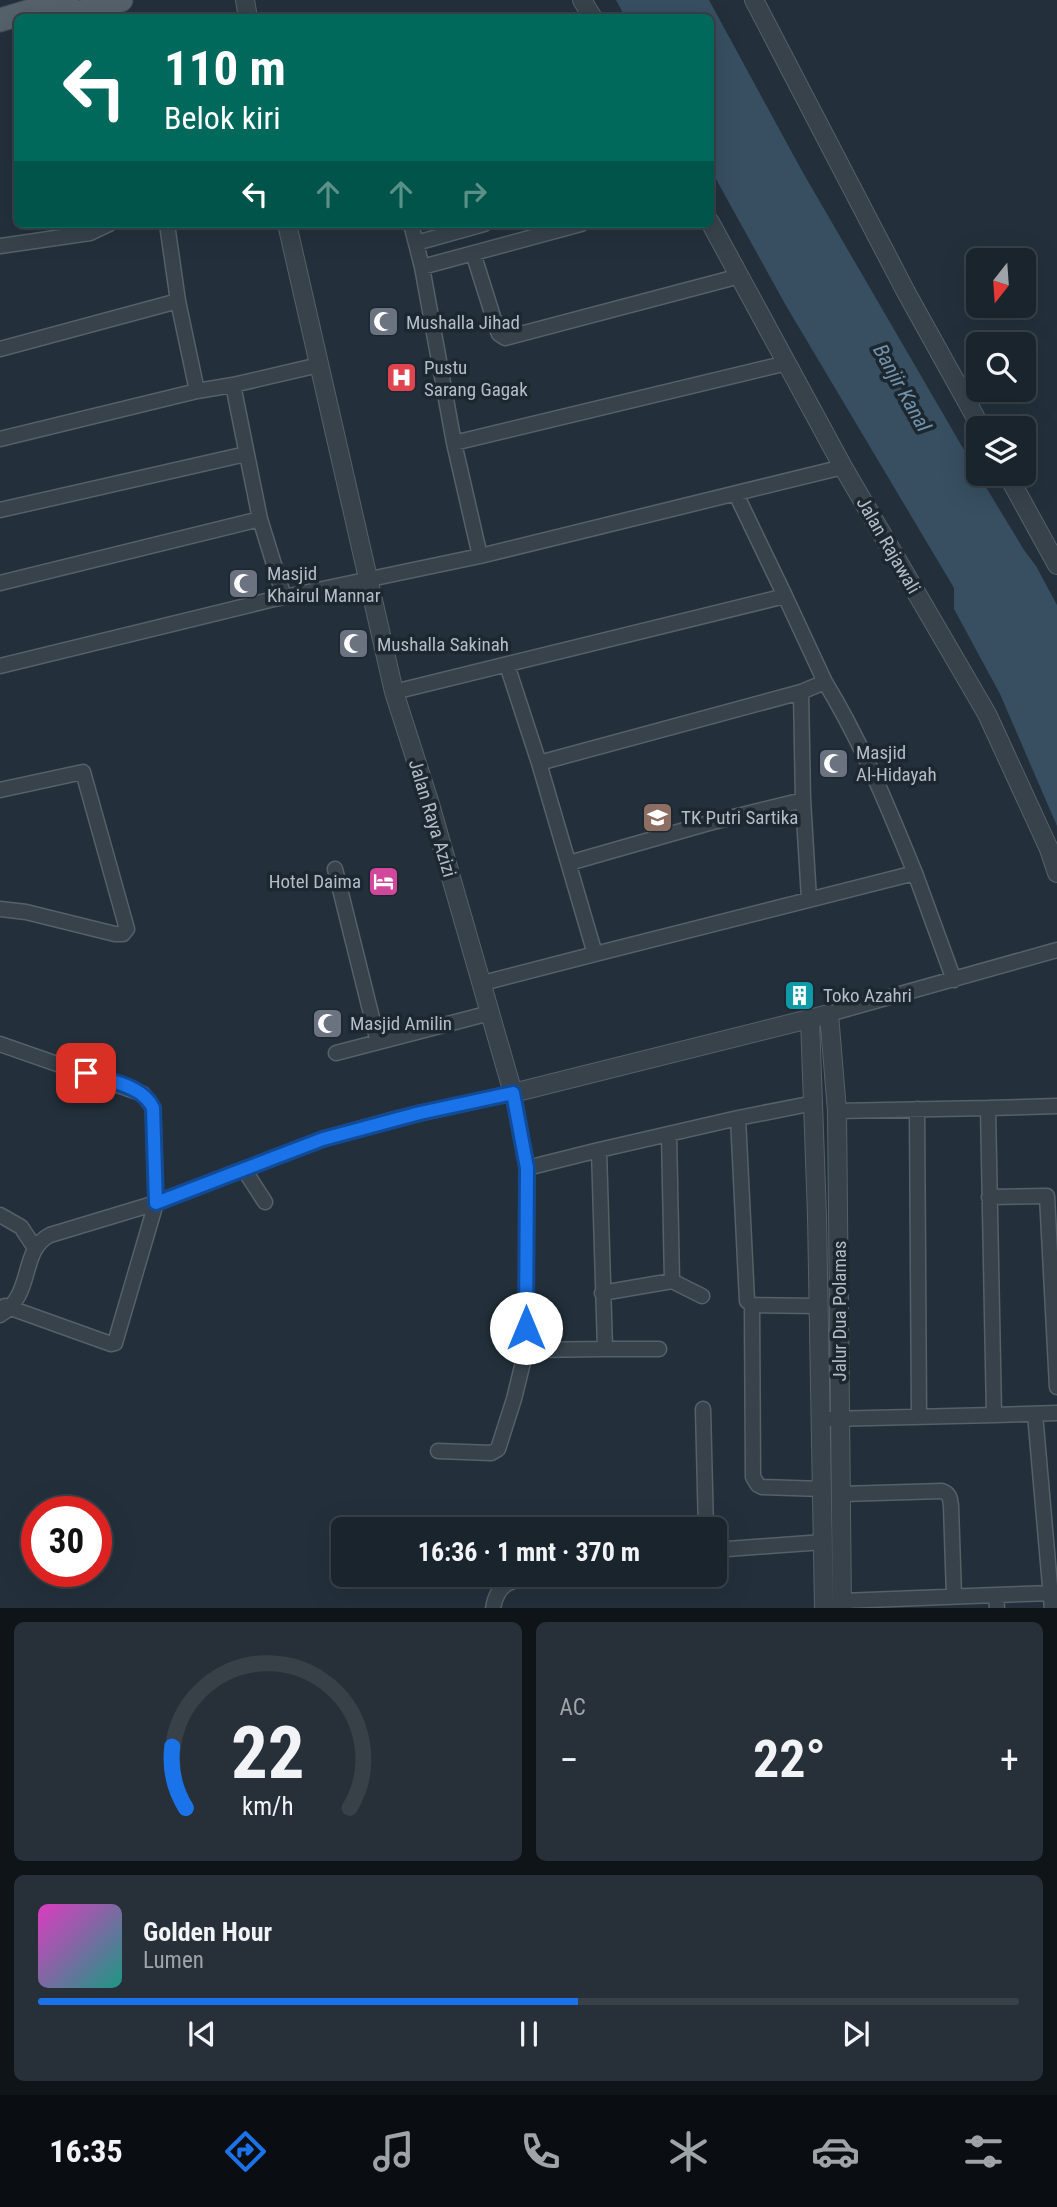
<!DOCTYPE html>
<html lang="id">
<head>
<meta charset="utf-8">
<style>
	body { margin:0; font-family:"Roboto Condensed",sans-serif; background:#273038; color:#f1f3f6; height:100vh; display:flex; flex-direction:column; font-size:26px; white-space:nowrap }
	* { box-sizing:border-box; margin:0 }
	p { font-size:23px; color:#9fa4a9 }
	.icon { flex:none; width:38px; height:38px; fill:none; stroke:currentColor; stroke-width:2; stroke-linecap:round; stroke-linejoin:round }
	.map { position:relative; height:1608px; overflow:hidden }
	.sheet { display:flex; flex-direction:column; gap:14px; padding:14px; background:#0e1418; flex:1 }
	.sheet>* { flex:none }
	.top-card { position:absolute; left:14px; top:14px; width:700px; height:214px; border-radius:10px; box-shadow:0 7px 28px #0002,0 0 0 2px #384148; background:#00695c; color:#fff; overflow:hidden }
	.needle { width:46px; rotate:197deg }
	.buttons { position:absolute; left:966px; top:248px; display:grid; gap:14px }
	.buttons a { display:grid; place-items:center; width:70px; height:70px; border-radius:10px; background:#1a242c; box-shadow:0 7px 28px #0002,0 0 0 2px #384148; font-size:35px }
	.speed { position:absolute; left:21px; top:1496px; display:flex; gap:14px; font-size:35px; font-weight:700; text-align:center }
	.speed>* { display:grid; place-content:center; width:91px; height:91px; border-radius:50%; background:#1a242c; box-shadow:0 7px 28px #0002,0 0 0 2px #384148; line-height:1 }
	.speed .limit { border:10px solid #d22; background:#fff; color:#111 }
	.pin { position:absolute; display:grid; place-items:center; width:60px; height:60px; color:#fff; margin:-30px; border-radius:14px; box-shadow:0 4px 10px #0006 }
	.me { position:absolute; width:77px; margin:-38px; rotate:0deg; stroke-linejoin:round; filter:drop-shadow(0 0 5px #0008) }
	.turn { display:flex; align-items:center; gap:24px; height:147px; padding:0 35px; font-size:32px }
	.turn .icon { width:91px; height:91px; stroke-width:2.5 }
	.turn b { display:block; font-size:49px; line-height:60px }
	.lanes { display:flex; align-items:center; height:66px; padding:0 35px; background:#0003; justify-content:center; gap:35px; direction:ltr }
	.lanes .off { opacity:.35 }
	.big { font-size:52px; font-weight:700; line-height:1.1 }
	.sheet .widget { flex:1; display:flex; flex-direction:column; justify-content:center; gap:10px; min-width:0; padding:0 24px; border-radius:10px; background:#273038 }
	.sheet .dial { align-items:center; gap:0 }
	.dial svg { height:182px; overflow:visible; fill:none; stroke:#384148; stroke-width:7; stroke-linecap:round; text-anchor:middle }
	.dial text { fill:#f1f3f6; stroke:none }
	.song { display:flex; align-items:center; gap:21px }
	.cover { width:84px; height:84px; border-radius:10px; background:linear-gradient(135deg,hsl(310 70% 55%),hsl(170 70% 35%)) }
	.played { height:7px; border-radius:4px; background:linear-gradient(90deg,#1a73e8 55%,#384148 55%) }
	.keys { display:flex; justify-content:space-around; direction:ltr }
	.heat { display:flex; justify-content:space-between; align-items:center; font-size:38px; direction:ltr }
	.sheet .tiles { flex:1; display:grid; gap:14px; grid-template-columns:1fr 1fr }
	.widget:last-child { grid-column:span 2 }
	.trip { position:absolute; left:331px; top:1517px; width:396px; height:70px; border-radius:10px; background:#1a242c; box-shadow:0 7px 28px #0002,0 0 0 2px #384148; font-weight:700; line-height:70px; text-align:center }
	.menu { display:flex; height:112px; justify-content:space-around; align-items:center; background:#0a0e12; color:#9fa4a9 }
	.menu .icon { width:49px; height:49px }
	.menu .selected { color:#1a73e8 }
	.menu b { font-size:32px; color:#f1f3f6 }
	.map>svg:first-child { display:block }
	.water { fill:#374f61 }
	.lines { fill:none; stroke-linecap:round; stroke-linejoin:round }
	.minor-casing { stroke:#556069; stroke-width:17 }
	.tertiary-casing { stroke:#556069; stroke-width:20 }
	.primary-casing { stroke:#404b54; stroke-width:25 }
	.minor { stroke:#37424b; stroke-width:14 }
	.tertiary { stroke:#37424b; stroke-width:18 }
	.primary { stroke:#55616b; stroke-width:23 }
	.route-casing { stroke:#114b97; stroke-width:18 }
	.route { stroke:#1a73e8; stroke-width:12 }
	.labels { text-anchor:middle; stroke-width:7; stroke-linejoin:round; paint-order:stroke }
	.poi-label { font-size:19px; fill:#b2bdc7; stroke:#1c2730; text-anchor:start }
	.street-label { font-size:19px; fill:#b2bdc7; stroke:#1c2730 }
	.water-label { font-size:21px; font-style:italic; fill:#7392aa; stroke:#1c2730 }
</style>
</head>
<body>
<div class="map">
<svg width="1057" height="1609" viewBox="0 0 1057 1609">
	<rect width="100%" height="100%" fill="#23303b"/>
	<path class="water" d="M616 0H709L802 171 978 474 1024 550 1036 566 1057 605V826L1000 694 954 609V588L785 304 711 170 710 18 625 17Z"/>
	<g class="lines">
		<defs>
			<path id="minor" d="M416 243 484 224
				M0 246 90 233 109 224
				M473 253 497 329 499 334 505 338 740 276
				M422 267 581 224
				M178 301 197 391
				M0 349 178 301 167 224
				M0 439 197 391 233 385
				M454 443 787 363
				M0 510 246 454
				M480 556 843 467
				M0 583 260 519
				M284 597 260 519 233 385 319 365
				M507 665 539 763 801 692 825 682 785 596
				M0 666 270 600 480 556 454 443 422 267 411 224
				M394 692 785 596 736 494
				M801 692 803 800 809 899
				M539 763 595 954 915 873C888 807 862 743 825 682
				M0 790 83 772 127 929 123 934H115L26 912 0 909
				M569 863 709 823 803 800
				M335 869 378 1042
				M915 873 954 980
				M483 983 595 954
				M829 1014 1057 950
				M0 1044 143 1094 153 1108 156 1203 115 1343 111 1344 5 1306
				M336 1053 490 1013
				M988 1108 1057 1106
				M917 1109 919 1417
				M837 1111 988 1108 994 1415 1057 1413
				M738 1118 747 1301 752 1305 818 1306
				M669 1134 672 1281
				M599 1150 738 1118 814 1103
				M245 1171 265 1202
				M989 1197 1047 1196 1057 1387
				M0 1215 21 1227 35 1248
				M602 1293 672 1281 702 1296
				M752 1305 753 1477 758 1485 762 1487 822 1489
				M0 1315C35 1294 19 1251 50 1235L156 1203 323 1139 399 1118 513 1093 527 1168 526 1350 514 1399 498 1449 491 1453 438 1451
				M605 1349H659
				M526 1350 605 1349 599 1150 527 1168
				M703 1409 706 1530
				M1035 1414 1052 1609
				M829 1419 994 1415
				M842 1494 942 1491C950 1494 950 1498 951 1506L954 1596
				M714 1550 823 1542
				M996 1595 1051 1593
				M842 1601 996 1595 997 1609
				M493 1609C497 1580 516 1579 541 1575"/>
			<path id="tertiary" d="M245 0 248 18
				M582 0 593 18
				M754 0 906 292 982 429
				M710 222 843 467 987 714 1049 849 1057 873
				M287 224 394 692 429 801 513 1093 829 1014 837 1111 842 1609
				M1007 474 1057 565
				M810 1019 817 1216 824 1609"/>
			<path id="primary" d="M62 18 121 0
				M0 20 67 0"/>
		</defs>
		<use href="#minor" class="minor-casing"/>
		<use href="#tertiary" class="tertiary-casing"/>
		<use href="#primary" class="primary-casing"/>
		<use href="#minor" class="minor"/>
		<use href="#tertiary" class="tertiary"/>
		<use href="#primary" class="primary"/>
	</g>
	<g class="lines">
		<defs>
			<path id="route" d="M86 1073C108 1081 143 1085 153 1108L156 1203 323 1139 420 1113 513 1093 527 1168 526 1328"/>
		</defs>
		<use href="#route" class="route-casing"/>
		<use href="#route" class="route"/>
	</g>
	<defs>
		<symbol id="mosque-square" viewBox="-11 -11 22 22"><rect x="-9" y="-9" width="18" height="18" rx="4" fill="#6b7280" stroke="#1c2730"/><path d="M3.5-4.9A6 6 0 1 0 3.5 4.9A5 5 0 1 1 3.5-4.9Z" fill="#fff"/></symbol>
		<symbol id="hospital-square" viewBox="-11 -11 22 22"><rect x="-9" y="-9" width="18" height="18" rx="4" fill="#e0444e" stroke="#1c2730"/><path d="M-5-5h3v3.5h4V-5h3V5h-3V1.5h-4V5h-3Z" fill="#fff"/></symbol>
		<symbol id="school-square" viewBox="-11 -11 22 22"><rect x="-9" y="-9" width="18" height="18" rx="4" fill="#8d6e63" stroke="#1c2730"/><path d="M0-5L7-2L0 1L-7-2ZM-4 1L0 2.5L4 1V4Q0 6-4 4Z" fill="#fff"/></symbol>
		<symbol id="hotel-square" viewBox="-11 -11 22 22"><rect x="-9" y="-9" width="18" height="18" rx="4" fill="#d1479c" stroke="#1c2730"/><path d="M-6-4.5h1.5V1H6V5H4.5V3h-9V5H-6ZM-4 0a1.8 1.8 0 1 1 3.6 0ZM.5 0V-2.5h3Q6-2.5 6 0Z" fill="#fff"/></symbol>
		<symbol id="building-square" viewBox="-11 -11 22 22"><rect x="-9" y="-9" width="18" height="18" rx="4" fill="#0f9aa8" stroke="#1c2730"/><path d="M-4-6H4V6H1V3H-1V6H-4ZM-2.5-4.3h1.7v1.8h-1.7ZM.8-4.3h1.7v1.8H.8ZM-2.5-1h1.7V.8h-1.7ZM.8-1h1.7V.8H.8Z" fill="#fff"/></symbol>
	</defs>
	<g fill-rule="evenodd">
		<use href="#mosque-square" x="366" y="304" width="35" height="35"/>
		<use href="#hospital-square" x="384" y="360" width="35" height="35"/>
		<use href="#mosque-square" x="226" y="566" width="35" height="35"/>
		<use href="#mosque-square" x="336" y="626" width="35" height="35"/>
		<use href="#mosque-square" x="816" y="746" width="35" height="35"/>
		<use href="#school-square" x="640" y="800" width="35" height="35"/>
		<use href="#hotel-square" x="366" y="864" width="35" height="35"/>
		<use href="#building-square" x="782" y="978" width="35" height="35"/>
		<use href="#mosque-square" x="310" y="1006" width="35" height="35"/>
	</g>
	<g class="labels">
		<g class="poi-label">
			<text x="406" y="329">Mushalla Jihad</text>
			<text x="424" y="374">Pustu<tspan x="424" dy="22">Sarang Gagak</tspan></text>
			<text x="267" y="580">Masjid<tspan x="267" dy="22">Khairul Mannar</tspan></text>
			<text x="377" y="651">Mushalla Sakinah</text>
			<text x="856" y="759">Masjid<tspan x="856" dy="22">Al-Hidayah</tspan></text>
			<text x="681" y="824">TK Putri Sartika</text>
			<text x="361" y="888" text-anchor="end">Hotel Daima</text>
			<text x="823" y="1002">Toko Azahri</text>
			<text x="350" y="1030">Masjid Amilin</text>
		</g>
		<g class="street-label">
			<text transform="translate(889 545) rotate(60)" y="7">Jalan Rajawali</text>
			<text transform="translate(433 818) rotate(73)" y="7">Jalan Raya Azizi</text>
			<text transform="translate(839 1311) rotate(-90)" y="7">Jalur Dua Polamas</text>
		</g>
		<g class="water-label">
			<text transform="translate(902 388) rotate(61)" y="7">Banjir Kanal</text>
		</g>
	</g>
</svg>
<div class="buttons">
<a><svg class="needle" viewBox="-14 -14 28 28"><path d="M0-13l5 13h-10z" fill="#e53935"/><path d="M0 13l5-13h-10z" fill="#9fa4a9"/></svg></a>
<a><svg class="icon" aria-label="search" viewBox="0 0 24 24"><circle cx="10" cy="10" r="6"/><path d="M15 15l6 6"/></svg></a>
<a><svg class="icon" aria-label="layers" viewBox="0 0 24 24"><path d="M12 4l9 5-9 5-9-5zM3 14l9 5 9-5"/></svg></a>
</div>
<div class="speed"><div class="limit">30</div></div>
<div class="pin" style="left:86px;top:1073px;background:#d93025"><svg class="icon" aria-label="arrive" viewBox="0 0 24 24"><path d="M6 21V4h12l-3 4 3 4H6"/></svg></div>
<svg class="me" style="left:526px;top:1328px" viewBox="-20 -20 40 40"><circle r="19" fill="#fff"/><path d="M0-13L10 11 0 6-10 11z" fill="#1a73e8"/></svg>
<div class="trip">16:36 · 1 mnt · 370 m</div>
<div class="top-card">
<div class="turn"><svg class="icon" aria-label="left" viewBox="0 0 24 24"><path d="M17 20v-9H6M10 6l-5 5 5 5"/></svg><div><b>110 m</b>Belok kiri</div></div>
<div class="lanes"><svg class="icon" aria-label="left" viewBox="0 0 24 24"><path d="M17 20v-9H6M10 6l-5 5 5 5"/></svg><svg class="icon off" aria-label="ahead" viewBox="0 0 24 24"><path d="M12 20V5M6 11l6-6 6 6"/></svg><svg class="icon off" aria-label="ahead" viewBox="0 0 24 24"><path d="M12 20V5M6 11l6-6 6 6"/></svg><svg class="icon off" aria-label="right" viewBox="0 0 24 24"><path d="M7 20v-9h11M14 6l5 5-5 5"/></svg></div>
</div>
</div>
<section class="sheet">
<div class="tiles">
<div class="widget dial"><svg viewBox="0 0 100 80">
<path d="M14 69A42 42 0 1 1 86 69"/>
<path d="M14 69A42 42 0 0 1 8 42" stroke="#1a73e8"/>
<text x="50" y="56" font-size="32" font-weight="700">22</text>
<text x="50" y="72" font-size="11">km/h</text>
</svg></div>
<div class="widget"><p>AC</p>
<div class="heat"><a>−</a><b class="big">22°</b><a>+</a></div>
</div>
<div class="widget">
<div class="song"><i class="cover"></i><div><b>Golden Hour</b><p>Lumen</p></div></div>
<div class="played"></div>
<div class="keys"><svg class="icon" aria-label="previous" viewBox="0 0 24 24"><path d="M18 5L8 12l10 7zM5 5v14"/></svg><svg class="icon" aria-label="pause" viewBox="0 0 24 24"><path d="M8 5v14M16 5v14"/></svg><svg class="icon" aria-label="next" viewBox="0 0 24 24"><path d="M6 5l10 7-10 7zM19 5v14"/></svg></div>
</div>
</div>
</section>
<nav class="menu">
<b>16:35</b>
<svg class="icon selected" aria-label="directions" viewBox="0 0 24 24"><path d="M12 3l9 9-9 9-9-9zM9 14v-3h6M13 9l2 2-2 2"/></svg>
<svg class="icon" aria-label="music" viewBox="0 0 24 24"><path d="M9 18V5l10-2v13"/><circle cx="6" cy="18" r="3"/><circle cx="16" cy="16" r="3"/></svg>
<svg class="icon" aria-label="phone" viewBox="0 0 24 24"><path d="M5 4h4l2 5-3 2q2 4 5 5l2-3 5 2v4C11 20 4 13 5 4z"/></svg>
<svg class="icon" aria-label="climate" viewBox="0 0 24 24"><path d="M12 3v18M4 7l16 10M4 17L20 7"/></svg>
<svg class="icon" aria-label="car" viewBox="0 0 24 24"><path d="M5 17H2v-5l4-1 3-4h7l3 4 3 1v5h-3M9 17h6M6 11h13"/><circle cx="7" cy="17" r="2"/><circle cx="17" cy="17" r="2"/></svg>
<svg class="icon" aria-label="filters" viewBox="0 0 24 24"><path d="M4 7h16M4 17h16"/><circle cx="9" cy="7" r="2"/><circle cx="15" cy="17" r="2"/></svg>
</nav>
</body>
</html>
